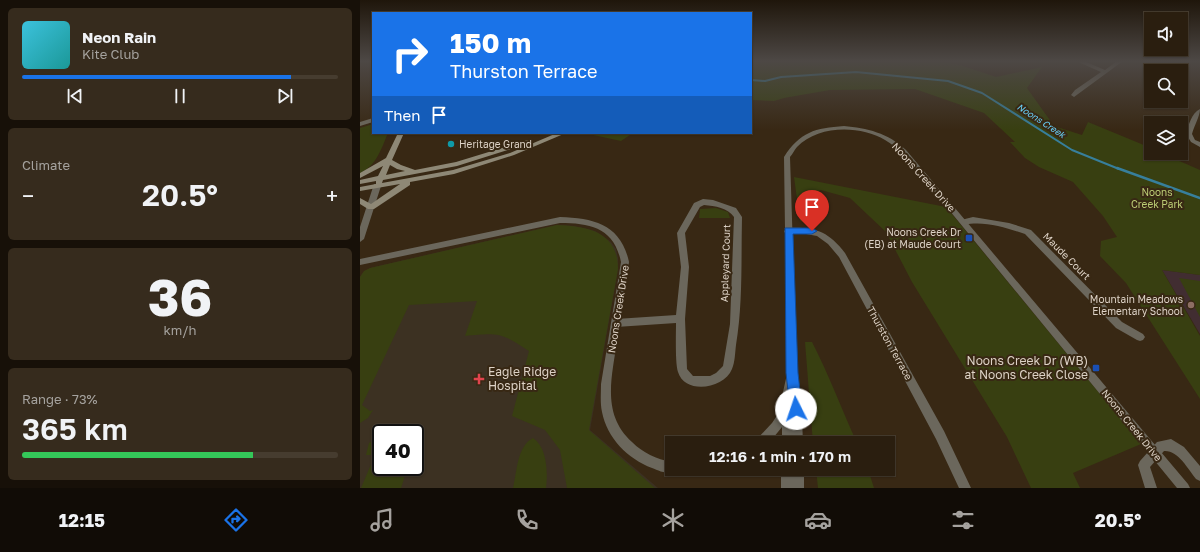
<!DOCTYPE html>
<html lang="en">
<head>
<meta charset="utf-8">
<style>
	body { margin:0; font-family:"Golos Text",sans-serif; background:#362b1d; color:#f1f3f6; height:100vh; display:flex; flex-direction:column; font-size:15px; white-space:nowrap }
	* { box-sizing:border-box; margin:0 }
	p { font-size:13px; color:#a5a29e }
	.icon { flex:none; width:22px; height:22px; fill:none; stroke:currentColor; stroke-width:2; stroke-linecap:round; stroke-linejoin:round }
	.map { position:relative; flex:1; overflow:hidden }
	.drawer { display:flex; flex-direction:column; gap:8px; padding:8px; background:#171008; width:360px }
	.drawer>* { flex:none }
	.guide { position:absolute; left:12px; top:12px; width:380px; height:122px; border-radius:0px; box-shadow:0 1px 3px #0004,0 0 0 1px #463c2f; background:#1a73e8; color:#fff; overflow:hidden }
	.buttons { position:absolute; left:784px; top:12px; display:grid; gap:8px }
	.buttons a { display:grid; place-items:center; width:44px; height:44px; border-radius:0px; background:#2a1e0f; box-shadow:0 1px 3px #0004,0 0 0 1px #463c2f; font-size:20px }
	.speed { position:absolute; left:12px; top:424px; display:flex; gap:8px; font-size:20px; font-weight:700; text-align:center }
	.speed>* { display:grid; place-content:center; width:52px; height:52px; border-radius:50%; background:#2a1e0f; box-shadow:0 1px 3px #0004,0 0 0 1px #463c2f; line-height:1 }
	.speed .limit { border:2px solid #111; border-radius:6px; background:#fff; color:#111 }
	.pin { position:absolute; display:grid; place-items:center; width:34px; height:34px; color:#fff; margin:-41px -17px; border-radius:50% 50% 50% 0; rotate:-45deg; box-shadow:0 0 4px #0007 }
	.pin .icon { rotate:45deg }
	.me { position:absolute; width:44px; margin:-22px; rotate:356deg; stroke-linejoin:round; filter:drop-shadow(0 0 3px #0008) }
	.turn { display:flex; align-items:center; gap:14px; height:84px; padding:0 12px; font-size:18px }
	.turn .icon { width:52px; height:52px; stroke-width:2.5 }
	.turn b { display:block; font-size:28px; line-height:34px }
	.then { display:flex; align-items:center; height:38px; padding:0 12px; background:#0003; gap:8px; font-size:15px }
	.big { font-size:30px; font-weight:600; line-height:1.1 }
	.drawer .widget { flex:1; display:flex; flex-direction:column; justify-content:center; gap:6px; min-width:0; padding:0 14px; border-radius:6px; background:#362b1d }
	.drawer .dial { align-items:center; gap:0 }
	.dial b { font-size:52px; line-height:1 }
	.song { display:flex; align-items:center; gap:12px }
	.cover { width:48px; height:48px; border-radius:6px; background:linear-gradient(135deg,hsl(190 70% 55%),hsl(180 70% 35%)) }
	.played { height:4px; border-radius:2px; background:linear-gradient(90deg,#1a73e8 85%,#463c2f 85%) }
	.keys { display:flex; justify-content:space-around; direction:ltr }
	.heat { display:flex; justify-content:space-between; align-items:center; font-size:22px; direction:ltr }
	.charge { height:6px; border-radius:3px; background:linear-gradient(90deg,#34c759 73%,#463c2f 0) }
	.trip { position:absolute; left:305px; top:436px; width:230px; height:40px; border-radius:0px; background:#2a1e0f; box-shadow:0 1px 3px #0004,0 0 0 1px #463c2f; font-weight:600; line-height:40px; text-align:center }
	.menu { display:flex; height:64px; justify-content:space-around; align-items:center; background:#110c06; color:#a5a29e }
	.menu .icon { width:28px; height:28px }
	.menu .active { color:#1a73e8 }
	.menu b { font-size:18px; color:#f1f3f6 }
	main { display:flex; flex:1; min-height:0 }
	.map>svg:first-child { display:block }
	.education { fill:#412d31 }
	.medical { fill:#3c3122; fill-rule:evenodd }
	.green { fill:#383f11 }
	.lines { fill:none; stroke-linecap:round; stroke-linejoin:round }
	.stream-far1 { stroke:#377f9c; stroke-width:2 }
	.stream { stroke:#377f9c; stroke-width:2.5 }
	.minor { fill:#6b675c; fill-rule:evenodd }
	.tertiary { fill:#6b675c; fill-rule:evenodd }
	.secondary { fill:#8e8876; fill-rule:evenodd }
	.route { fill:#1a73e8; stroke:#114b97 }
	.culture-dot { fill:#0f9aa8; stroke:#382814; stroke-width:1.5 }
	.transit-dot { fill:#1a4fb4; stroke:#382814; stroke-width:1.5 }
	.education-dot { fill:#8d6e63; stroke:#382814; stroke-width:1.5 }
	.health-dot { fill:#e0444e; stroke:#382814; stroke-width:1.5 }
	.labels { text-anchor:middle; stroke-width:4; stroke-linejoin:round; paint-order:stroke }
	.far-water-label { font-size:9px; font-style:italic; fill:#68d1fa; stroke:#382814 }
	.poi-label { font-size:10px; fill:#ddd2c6; stroke:#382814; text-anchor:end }
	.street-label { font-size:10px; fill:#ddd2c6; stroke:#382814 }
	.park-label { font-size:10px; fill:#bbcb74; stroke:#382814 }
	.near-poi-label { font-size:12px; fill:#ddd2c6; stroke:#382814; text-anchor:end }
</style>
</head>
<body>
<main>
<section class="drawer">
<div class="widget">
<div class="song"><i class="cover"></i><div><b>Neon Rain</b><p>Kite Club</p></div></div>
<div class="played"></div>
<div class="keys"><svg class="icon" aria-label="previous" viewBox="0 0 24 24"><path d="M18 5L8 12l10 7zM5 5v14"/></svg><svg class="icon" aria-label="pause" viewBox="0 0 24 24"><path d="M8 5v14M16 5v14"/></svg><svg class="icon" aria-label="next" viewBox="0 0 24 24"><path d="M6 5l10 7-10 7zM19 5v14"/></svg></div>
</div>
<div class="widget"><p>Climate</p>
<div class="heat"><a>−</a><b class="big">20.5°</b><a>+</a></div>
</div>
<div class="widget dial"><b>36</b><p>km/h</p></div>
<div class="widget"><p>Range · 73%</p><b class="big">365 km</b><div class="charge"></div></div>
</section>
<div class="map">
<svg width="840" height="488" viewBox="0 0 840 488">
	<rect width="100%" height="100%" fill="#382814"/>
	<path class="education" d="M802 270 840 275V334Z"/>
	<path class="medical" d="M197 225 214 226 235 231 251 242 256 249 258 258V269L230 430 298 488H0V277L2 274 10 268ZM21 433H55V467H21Z"/>
	<path class="green" d="M391 61H582L600 65 636 77 682 67 667 88 694 126 722 135 728 122 791 148V153H801L840 170V275L802 270 840 336V399L766 283 740 256 741 241 757 237 743 216 713 182 679 167 665 158 650 142H655L624 113 555 89 470 90 424 98 414 101 391 100Z
		M13 124V133H28C21 149 17 165 0 173V128Z
		M224 133H273L261 141Z
		M434 177 586 207 781 444 713 473 720 488H671L647 437 552 282 526 232 490 198 461 190 447 196 443 222 440 221Z
		M356 208 368 212 370 218H339L340 209Z
		M197 225C228 226 258 232 258 269L229 430 295 488H207L200 450 185 430 152 416 169 351C141 332 137 333 105 336L117 301 49 305 2 405 10 411 13 410 8 418 0 423V277L4 271 10 268Z
		M819 278 840 281V317Z
		M445 342H452C469 375 482 410 497 443H453Z
		M18 437H21V467H48L41 488H1L15 455H6L9 443Z
		M173 438C187 447 188 472 186 488H153C157 472 157 446 173 438Z
		M456 469H508L514 488H458Z"/>
	<g class="lines">
		<path class="stream-far1" d="M391 80 405 81 421 77 496 72 588 81 622 93 712 150 759 169"/>
		<path class="stream" d="M757 168 840 198"/>
		<path class="minor" d="M716 61H724L745 70 757 61H763L714 97 711 95 715 90 741 72Z
			M840 109C840 116 834 126 832 134L835 140 840 142V147L831 142 826 134C829 124 831 114 840 109Z
			M13 118V122L0 126V122Z
			M343 199 353 200 376 208 382 217C381 260 383 303 376 345 375 353 375 362 372 369 364 389 325 395 318 372 315 363 316 334 316 323L256 327 253 326 251 323 253 320 256 319 316 315 321 267 317 233 334 203ZM344 205C355 206 368 208 374 217L370 324 363 366 356 373 350 376H333L327 369 325 319 329 267 325 233 340 207Z
			M613 217 649 223 671 230 762 322 783 334 785 337 783 340 780 341 777 340 756 328 665 234C647 228 623 220 604 225L600 222 601 220Z
			M428 228C455 227 468 231 485 253L584 431 611 488H599L576 439 479 257 468 244 457 236 446 234 425 233 424 231Z
			M811 439 824 447 840 466V481L836 479C828 469 818 450 804 451L790 467 797 488H785L778 465 780 461 797 442Z"/>
		<path class="tertiary" d="M484 126C507 128 528 133 546 150L828 484 830 488H817L544 155C538 149 532 144 525 140 500 125 458 125 437 147 434 150 433 154 430 157L437 373 441 394 443 443H422V427L409 443H396L397 439 412 423 418 414 423 403V392L427 374 424 157C440 132 455 128 484 126Z
			M14 184H17L21 186 4 239 0 242V227Z
			M200 217C235 218 261 225 269 262 265 288 261 315 257 341 252 377 241 414 272 442 283 453 296 459 312 462V469H317L316 472C309 475 299 471 292 468 268 459 247 438 242 412 240 403 241 393 241 384L261 262C254 228 231 223 200 223L0 265V259Z
			M317 469H444V488H421V477L323 475 319 473Z"/>
		<path class="secondary" d="M38 133H44L32 160 41 165 55 170 96 162 168 140 171 142 170 143 97 166 23 180 22 183 93 170 150 153 197 133H206L154 155 94 174 50 182V185L14 209H8L0 204V198L11 204 40 184 0 191V187L16 184V181L0 184V180L18 176 23 166 0 178V173L26 158ZM30 165 37 169 45 171 26 175Z"/>
	</g>
	<linearGradient id="sky" x2="0" y2="1"><stop stop-color="#1f160b"/><stop offset="0.47" stop-color="#4d4845"/><stop offset="1" stop-color="#4d4845" stop-opacity="0"/></linearGradient>
	<rect width="840" height="130" fill="url(#sky)"/>
	<path class="route" d="M425 228H452L457 231 452 234H433L438 373 442 409 441 413 436 415 432 413 430 409 426 373Z"/>
	<circle class="culture-dot" cx="91" cy="144" r="4"/>
	<g class="transit-dot">
		<rect x="605" y="234" width="8" height="8" rx="2"/>
		<rect x="732" y="364" width="8" height="8" rx="2"/>
	</g>
	<circle class="education-dot" cx="831" cy="305" r="4"/>
	<path class="health-dot" d="M117 373h4v4h4v4h-4v4h-4v-4h-4v-4h4z"/>
	<g class="labels">
		<g class="far-water-label">
			<text transform="translate(681 121) rotate(33)" y="3">Noons Creek</text>
		</g>
		<g class="poi-label">
			<text x="99" y="148" text-anchor="start">Heritage Grand</text>
			<text x="601" y="236">Noons Creek Dr<tspan x="601" dy="12">(EB) at Maude Court</tspan></text>
			<text x="823" y="303">Mountain Meadows<tspan x="823" dy="12">Elementary School</tspan></text>
		</g>
		<g class="street-label">
			<text transform="translate(564 177) rotate(48)" y="4">Noons Creek Drive</text>
			<text transform="translate(707 256) rotate(45)" y="4">Maude Court</text>
			<text transform="translate(365 263) rotate(-88)" y="4">Appleyard Court</text>
			<text transform="translate(258 309) rotate(-81)" y="4">Noons Creek Drive</text>
			<text transform="translate(530 343) rotate(61)" y="4">Thurston Terrace</text>
			<text transform="translate(772 425) rotate(51)" y="4">Noons Creek Drive</text>
		</g>
		<g class="park-label">
			<text x="797" y="196">Noons<tspan x="797" dy="12">Creek Park</tspan></text>
		</g>
		<g class="near-poi-label">
			<text x="728" y="365">Noons Creek Dr (WB)<tspan x="728" dy="14">at Noons Creek Close</tspan></text>
			<text x="128" y="376" text-anchor="start">Eagle Ridge<tspan x="128" dy="14">Hospital</tspan></text>
		</g>
	</g>
</svg>
<div class="buttons">
<a><svg class="icon" aria-label="sound" viewBox="0 0 24 24"><path d="M4 9h4l5-4v14l-5-4H4zM17 9q2 3 0 6"/></svg></a>
<a><svg class="icon" aria-label="search" viewBox="0 0 24 24"><circle cx="10" cy="10" r="6"/><path d="M15 15l6 6"/></svg></a>
<a><svg class="icon" aria-label="layers" viewBox="0 0 24 24"><path d="M12 4l9 5-9 5-9-5zM3 14l9 5 9-5"/></svg></a>
</div>
<div class="speed"><div class="limit">40</div></div>
<div class="pin" style="left:452px;top:231px;background:#d93025"><svg class="icon" aria-label="arrive" viewBox="0 0 24 24"><path d="M6 21V4h12l-3 4 3 4H6"/></svg></div>
<svg class="me" style="left:436px;top:409px" viewBox="-20 -20 40 40"><circle r="19" fill="#fff"/><path d="M0-13L10 11 0 6-10 11z" fill="#1a73e8"/></svg>
<div class="trip">12:16 · 1 min · 170 m</div>
<div class="guide">
<div class="turn"><svg class="icon" aria-label="right" viewBox="0 0 24 24"><path d="M7 20v-9h11M14 6l5 5-5 5"/></svg><div><b>150 m</b>Thurston Terrace</div></div>
<div class="then">Then<svg class="icon" aria-label="arrive" viewBox="0 0 24 24"><path d="M6 21V4h12l-3 4 3 4H6"/></svg></div>
</div>
</div>
</main>
<nav class="menu">
<b>12:15</b>
<svg class="icon active" aria-label="directions" viewBox="0 0 24 24"><path d="M12 3l9 9-9 9-9-9zM9 14v-3h6M13 9l2 2-2 2"/></svg>
<svg class="icon" aria-label="music" viewBox="0 0 24 24"><path d="M9 18V5l10-2v13"/><circle cx="6" cy="18" r="3"/><circle cx="16" cy="16" r="3"/></svg>
<svg class="icon" aria-label="phone" viewBox="0 0 24 24"><path d="M5 4h4l2 5-3 2q2 4 5 5l2-3 5 2v4C11 20 4 13 5 4z"/></svg>
<svg class="icon" aria-label="climate" viewBox="0 0 24 24"><path d="M12 3v18M4 7l16 10M4 17L20 7"/></svg>
<svg class="icon" aria-label="car" viewBox="0 0 24 24"><path d="M5 17H2v-5l4-1 3-4h7l3 4 3 1v5h-3M9 17h6M6 11h13"/><circle cx="7" cy="17" r="2"/><circle cx="17" cy="17" r="2"/></svg>
<svg class="icon" aria-label="filters" viewBox="0 0 24 24"><path d="M4 7h16M4 17h16"/><circle cx="9" cy="7" r="2"/><circle cx="15" cy="17" r="2"/></svg>
<b>20.5°</b>
</nav>
</body>
</html>
